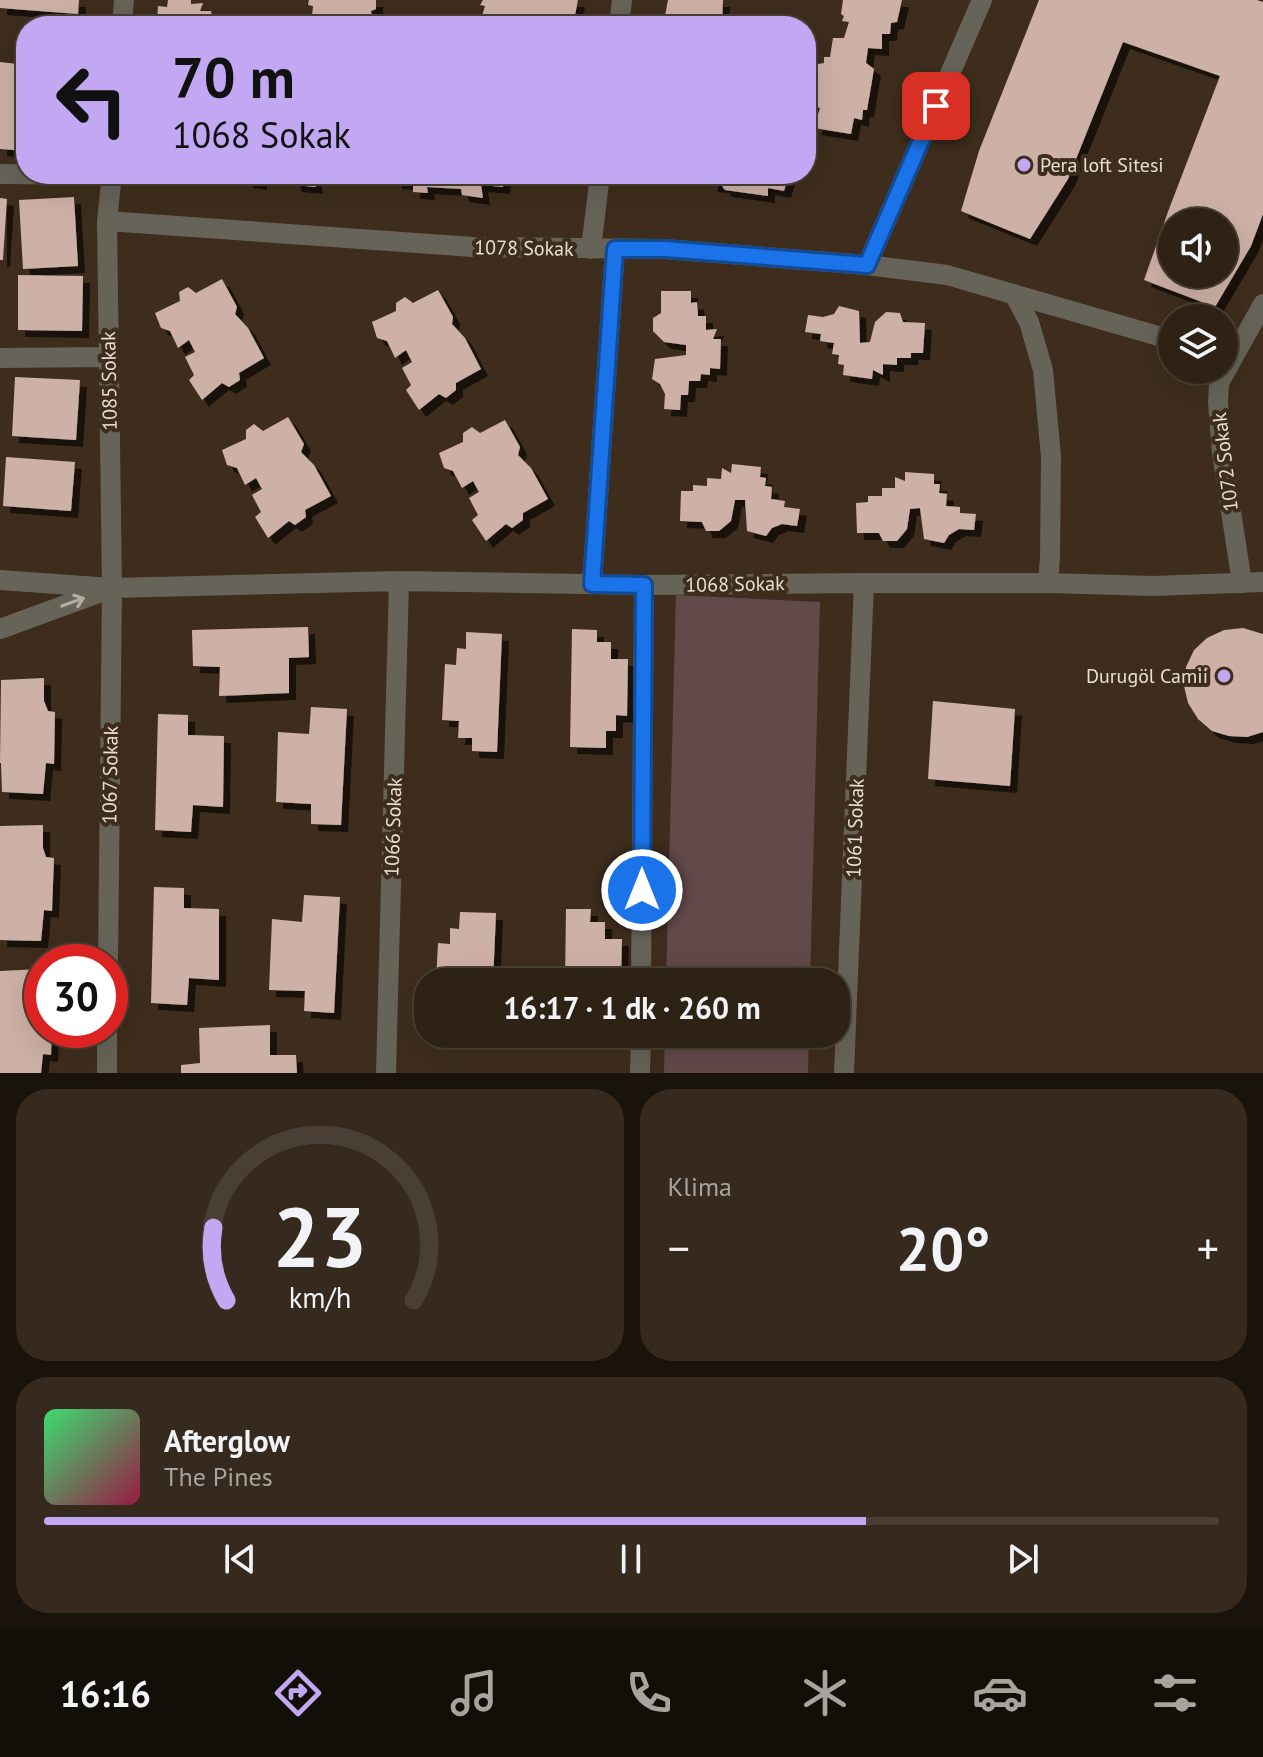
<!DOCTYPE html>
<html lang="tr">
<head>
<meta charset="utf-8">
<style>
	body { margin:0; font-family:"PT Sans",sans-serif; background:#362a1e; color:#f1f3f6; height:100vh; display:flex; flex-direction:column; font-size:30px; white-space:nowrap }
	* { box-sizing:border-box; margin:0 }
	p { font-size:26px; color:#a7a4a0 }
	.icon { flex:none; width:44px; height:44px; fill:none; stroke:currentColor; stroke-width:2; stroke-linecap:round; stroke-linejoin:round }
	.map { position:relative; height:1073px; overflow:hidden }
	.sheet { display:flex; flex-direction:column; gap:16px; padding:16px; background:#19130c; flex:1 }
	.sheet>* { flex:none }
	.top-card { position:absolute; left:16px; top:16px; width:800px; height:168px; border-radius:32px; box-shadow:0 8px 32px #0002,0 0 0 2px #493f34; background:#c2a7f2; color:#111; overflow:hidden }
	.buttons { position:absolute; left:1158px; top:208px; display:grid; gap:16px }
	.buttons a { display:grid; place-items:center; width:80px; height:80px; border-radius:50%; background:#2e2215; box-shadow:0 8px 32px #0002,0 0 0 2px #493f34; font-size:40px }
	.speed { position:absolute; left:24px; top:944px; display:flex; gap:16px; font-size:40px; font-weight:700; text-align:center }
	.speed>* { display:grid; place-content:center; width:104px; height:104px; border-radius:50%; background:#2e2215; box-shadow:0 8px 32px #0002,0 0 0 2px #493f34; line-height:1 }
	.speed .limit { border:12px solid #d22; background:#fff; color:#111 }
	.pin { position:absolute; display:grid; place-items:center; width:68px; height:68px; color:#fff; margin:-34px; border-radius:16px; box-shadow:0 4px 12px #0006 }
	.me { position:absolute; width:88px; margin:-44px; rotate:0deg; stroke-linejoin:round; filter:drop-shadow(0 0 6px #0008) }
	.turn { display:flex; align-items:center; gap:28px; height:168px; padding:0 24px; font-size:36px }
	.turn .icon { width:104px; height:104px; stroke-width:2.5 }
	.turn b { display:block; font-size:56px; line-height:68px }
	.big { font-size:60px; font-weight:600; line-height:1.1 }
	.sheet .tile { flex:1; display:flex; flex-direction:column; justify-content:center; gap:12px; min-width:0; padding:0 28px; border-radius:32px; background:#362a1e }
	.sheet .dial { align-items:center; gap:0 }
	.dial svg { height:208px; overflow:visible; fill:none; stroke:#493f34; stroke-width:7; stroke-linecap:round; text-anchor:middle }
	.dial text { fill:#f1f3f6; stroke:none }
	.song { display:flex; align-items:center; gap:24px }
	.cover { width:96px; height:96px; border-radius:12px; background:linear-gradient(135deg,hsl(140 70% 55%),hsl(340 70% 35%)) }
	.played { height:8px; border-radius:4px; background:linear-gradient(90deg,#c2a7f2 70%,#493f34 70%) }
	.keys { display:flex; justify-content:space-around; direction:ltr }
	.heat { display:flex; justify-content:space-between; align-items:center; font-size:44px; direction:ltr }
	.sheet .tiles { flex:1; display:grid; gap:16px; grid-template-columns:1fr 1fr }
	.tile:last-child { grid-column:span 2 }
	.trip { position:absolute; left:414px; top:968px; width:436px; height:80px; border-radius:32px; background:#2e2215; box-shadow:0 8px 32px #0002,0 0 0 2px #493f34; font-weight:600; line-height:80px; text-align:center }
	.menu { display:flex; height:128px; justify-content:space-around; align-items:center; background:#120e08; color:#a7a4a0 }
	.menu .icon { width:56px; height:56px }
	.menu .on { color:#c2a7f2 }
	.menu b { font-size:36px; color:#f1f3f6 }
	.map>svg:first-child { display:block }
	.green { fill:#62494a }
	.building { fill:#ceb1a6; fill-rule:evenodd; filter:url(#shadow) }
	.lines { fill:none; stroke-linecap:round; stroke-linejoin:round }
	.minor { stroke:#666358; stroke-width:20 }
	.oneway { stroke:#b5ada2 }
	.route-casing { stroke:#114b97; stroke-width:20 }
	.route { stroke:#1a73e8; stroke-width:14 }
	.poi-dot { fill:#c2a7f2; stroke:#3e2d1c; stroke-width:3 }
	.labels { text-anchor:middle; stroke-width:8; stroke-linejoin:round; paint-order:stroke }
	.poi-label { font-size:20px; fill:#e9ded3; stroke:#3e2d1c; text-anchor:start }
	.street-label { font-size:20px; fill:#e9ded3; stroke:#3e2d1c }
</style>
</head>
<body>
<div class="map">
<svg width="1263" height="1073" viewBox="0 0 1263 1073">
	<defs>
		<filter id="shadow"><feDropShadow dx="7" dy="7" stdDeviation="0" flood-color="#0009"/></filter>
	</defs>
	<rect width="100%" height="100%" fill="#3e2d1c"/>
	<path class="green" d="M676 595 820 602 810 982H666Z
		M665 1034H809L808 1073H664Z"/>
	<path class="building" d="M0 0H79L78 14 0 8Z
		M168 0H191V4L203 3 200 11H211L212 16 219 14 218 26H162L163 20 157 21 158 6 167 7Z
		M309 0H376V9L371 11 372 17H362L359 21 323 20V14L312 16 313 6 308 5Z
		M483 0H578L574 20 559 17 557 26 549 24V26H484L486 18 482 16 485 6 480 5Z
		M668 0H723L722 25 663 26Z
		M843 0H902L897 22 891 23 890 34H882V49L868 48 866 63 874 69 867 110H863L862 120 854 118 851 134 814 128 820 108 813 106 814 100 810 99 818 64 824 63V57H830L833 38H844L849 22 842 21 844 16 841 14Z
		M1039 0H1257L1263 2V214L1251 246 1215 307 1144 280 1169 209 1220 76 1123 42 1068 179 1030 239 961 211 979 151ZM1172 222H1224V274H1172Z
		M0 62 26 65V151L0 149Z
		M246 174H314L316 187 295 185 293 178 260 177V183L246 181Z
		M395 174H504L503 187 481 185 483 198 462 195 461 189 427 187 428 193 413 192V183L395 182Z
		M651 174H680L679 177H660L651 176Z
		M703 174H789L784 191 768 188V196L725 190 722 186 711 185V177L703 176Z
		M74 197 78 266 23 269 19 200Z
		M0 198 7 199 3 260H0Z
		M18 275 83 276 82 331 18 330Z
		M222 279 237 307 235 314 248 328 264 358 239 373 240 380 229 387 222 383 202 400 189 380 194 375 185 357 195 352 189 340 178 348 170 331 161 328 155 313 180 301 179 292 188 287 196 293Z
		M438 290 453 317 452 324 465 338 481 369 456 383V390L446 398 439 394 419 410 406 390 411 385 402 368 412 362 406 350 395 358 387 341 377 338 372 322 396 311V303L405 297 413 303Z
		M661 291H691V303L697 302 698 316H706V330L717 329 713 339H721L720 369 710 368V375L701 374 700 381H689L688 395H681L680 410 664 409 665 394 660 384 652 379 655 359 686 355V345L664 342 653 331V318L661 313Z
		M839 306 859 311 860 343 870 342 875 322 886 312 900 313 903 322 925 323 923 353H911V358H897V365L883 364V375L873 370 872 379 843 375 844 365 838 364 839 355 832 354 834 343 820 341 821 334 805 332 808 315 823 317 834 314Z
		M15 377 80 380 76 440 12 436Z
		M288 417 304 444 301 452 314 465 331 496 305 510 306 517 295 525 289 521 268 538 255 517 261 512 252 495 262 489 256 478 245 485 237 468 227 465 222 450 246 439V430L254 424 263 431Z
		M505 420 520 447 518 455 531 468 548 499 523 513V520L512 528 506 524 486 541 472 520 478 515 469 498 479 492 473 481 462 488 453 471 444 468 439 453 463 442V433L472 427 480 433Z
		M6 457 75 462 71 511 3 506Z
		M732 464 761 467 760 477 766 478 765 486 772 487 771 499 785 501 784 507 800 509 797 526 782 524 772 528 766 536 747 531 745 500H735L731 521 719 531H706L702 522 680 521 681 491H693V485L707 486V478L721 479 722 468 731 473Z
		M905 472 934 474V484H940L939 493 947 494 946 506 960 507V513L976 514 974 530 959 529 949 535 944 543 924 539 920 508 910 509 907 529 897 541H883L879 533H857L856 503 868 502V496H882V488H895V477L905 481Z
		M308 627 309 657 289 658V693L219 696 220 667 193 666 192 630Z
		M1243 628 1263 634V732L1247 737 1229 736 1212 731 1198 719 1188 703 1184 686 1186 667 1194 650 1207 638 1224 630Z
		M572 629 597 630V642H611V659H628L627 716 616 715V731H606V748L570 747Z
		M466 632 502 634 497 752 472 751V738H458L459 721 442 720 445 664 456 665 457 648 466 649Z
		M44 678V701L48 711 55 712 54 764 46 763 43 794 2 792 1 763H0L1 680Z
		M933 701 1015 709 1010 786 928 779Z
		M311 707 347 709 341 825 311 824V804L276 802 278 732 309 734Z
		M158 714 188 715V735L224 736 223 807 193 805 191 832 155 830Z
		M43 825V848L46 857 54 858 52 911 44 910 41 941 0 940V826Z
		M154 887 184 888V908L219 909V980L189 978 187 1005 151 1003Z
		M304 895 340 897 334 1013 304 1011 305 991 269 990 272 919 302 922Z
		M566 909H591L590 922H605V939H622L621 982H565Z
		M460 912 496 913 493 982H436L438 943 450 944V928L459 929Z
		M41 969 42 1030H52L51 1055 43 1054 41 1073H0V971Z
		M270 1025V1055H296L297 1073H181V1065L200 1063 199 1028Z"/>
	<g class="lines">
		<path class="minor" d="M122 26 124 0
			M619 26 622 0
			M0 174 112 175
			M107 221 473 247 665 249 867 265 947 275 1172 340
			M591 249 600 174
			M867 265 982 0
			M1014 294 1029 322 1043 370 1051 457 1050 557 1048 583
			M0 358 109 357
			M0 580 112 588 0 629
			M1242 583 1222 453 1218 402 1219 383 1263 304
			M592 584 615 249
			M112 588 399 581 644 585 864 583H1048L1153 586 1263 582
			M108 962 112 588 107 221 112 174
			M641 982 644 585
			M107 1073V1030
			M386 1073 399 581
			M640 1073 641 1034
			M844 1073 864 583"/>
	</g>
	<defs><path id="oneway-shaft" d="M-6 0H5M1.5-3L5.5 0L1.5 3" fill="none" stroke-width="1.6" stroke-linecap="round" stroke-linejoin="round" transform="scale(2)"/></defs>
	<use class="oneway" href="#oneway-shaft" transform="translate(73 602) rotate(-20)"/>
	<g class="lines">
		<defs>
			<path id="route" d="M642 890 644 585 592 584 615 249H665L867 265 936 106"/>
		</defs>
		<use href="#route" class="route-casing"/>
		<use href="#route" class="route"/>
	</g>
	<g class="poi-dot">
		<circle cx="1024" cy="165" r="8"/>
		<circle cx="1224" cy="676" r="8"/>
	</g>
	<g class="labels">
		<g class="poi-label">
			<text x="1040" y="172">Pera loft Sitesi</text>
			<text x="1208" y="683" text-anchor="end">Durugöl Camii</text>
		</g>
		<g class="street-label">
			<text transform="translate(524 248) rotate(1)" y="7">1078 Sokak</text>
			<text transform="translate(109 381) rotate(-91)" y="7">1085 Sokak</text>
			<text transform="translate(1225 462) rotate(-97)" y="7">1072 Sokak</text>
			<text transform="translate(735 584) rotate(-1)" y="7">1068 Sokak</text>
			<text transform="translate(110 775) rotate(-89)" y="7">1067 Sokak</text>
			<text transform="translate(393 827) rotate(-88)" y="7">1066 Sokak</text>
			<text transform="translate(855 828) rotate(-88)" y="7">1061 Sokak</text>
		</g>
	</g>
</svg>
<div class="buttons">
<a><svg class="icon" aria-label="sound" viewBox="0 0 24 24"><path d="M4 9h4l5-4v14l-5-4H4zM17 9q2 3 0 6"/></svg></a>
<a><svg class="icon" aria-label="layers" viewBox="0 0 24 24"><path d="M12 4l9 5-9 5-9-5zM3 14l9 5 9-5"/></svg></a>
</div>
<div class="speed"><div class="limit">30</div></div>
<div class="pin" style="left:936px;top:106px;background:#d93025"><svg class="icon" aria-label="arrive" viewBox="0 0 24 24"><path d="M6 21V4h12l-3 4 3 4H6"/></svg></div>
<svg class="me" style="left:642px;top:890px" viewBox="-20 -20 40 40"><circle r="17" fill="#1a73e8" stroke="#fff" stroke-width="3"/><path d="M0-11L8 9 0 5-8 9z" fill="#fff"/></svg>
<div class="trip">16:17 · 1 dk · 260 m</div>
<div class="top-card">
<div class="turn"><svg class="icon" aria-label="left" viewBox="0 0 24 24"><path d="M17 20v-9H6M10 6l-5 5 5 5"/></svg><div><b>70 m</b>1068 Sokak</div></div>
</div>
</div>
<section class="sheet">
<div class="tiles">
<div class="tile dial"><svg viewBox="0 0 100 80">
<path d="M14 69A42 42 0 1 1 86 69"/>
<path d="M14 69A42 42 0 0 1 9 41" stroke="#c2a7f2"/>
<text x="50" y="56" font-size="32" font-weight="700">23</text>
<text x="50" y="72" font-size="11">km/h</text>
</svg></div>
<div class="tile"><p>Klima</p>
<div class="heat"><a>−</a><b class="big">20°</b><a>+</a></div>
</div>
<div class="tile">
<div class="song"><i class="cover"></i><div><b>Afterglow</b><p>The Pines</p></div></div>
<div class="played"></div>
<div class="keys"><svg class="icon" aria-label="previous" viewBox="0 0 24 24"><path d="M18 5L8 12l10 7zM5 5v14"/></svg><svg class="icon" aria-label="pause" viewBox="0 0 24 24"><path d="M8 5v14M16 5v14"/></svg><svg class="icon" aria-label="next" viewBox="0 0 24 24"><path d="M6 5l10 7-10 7zM19 5v14"/></svg></div>
</div>
</div>
</section>
<nav class="menu">
<b>16:16</b>
<svg class="icon on" aria-label="directions" viewBox="0 0 24 24"><path d="M12 3l9 9-9 9-9-9zM9 14v-3h6M13 9l2 2-2 2"/></svg>
<svg class="icon" aria-label="music" viewBox="0 0 24 24"><path d="M9 18V5l10-2v13"/><circle cx="6" cy="18" r="3"/><circle cx="16" cy="16" r="3"/></svg>
<svg class="icon" aria-label="phone" viewBox="0 0 24 24"><path d="M5 4h4l2 5-3 2q2 4 5 5l2-3 5 2v4C11 20 4 13 5 4z"/></svg>
<svg class="icon" aria-label="climate" viewBox="0 0 24 24"><path d="M12 3v18M4 7l16 10M4 17L20 7"/></svg>
<svg class="icon" aria-label="car" viewBox="0 0 24 24"><path d="M5 17H2v-5l4-1 3-4h7l3 4 3 1v5h-3M9 17h6M6 11h13"/><circle cx="7" cy="17" r="2"/><circle cx="17" cy="17" r="2"/></svg>
<svg class="icon" aria-label="filters" viewBox="0 0 24 24"><path d="M4 7h16M4 17h16"/><circle cx="9" cy="7" r="2"/><circle cx="15" cy="17" r="2"/></svg>
</nav>
</body>
</html>
